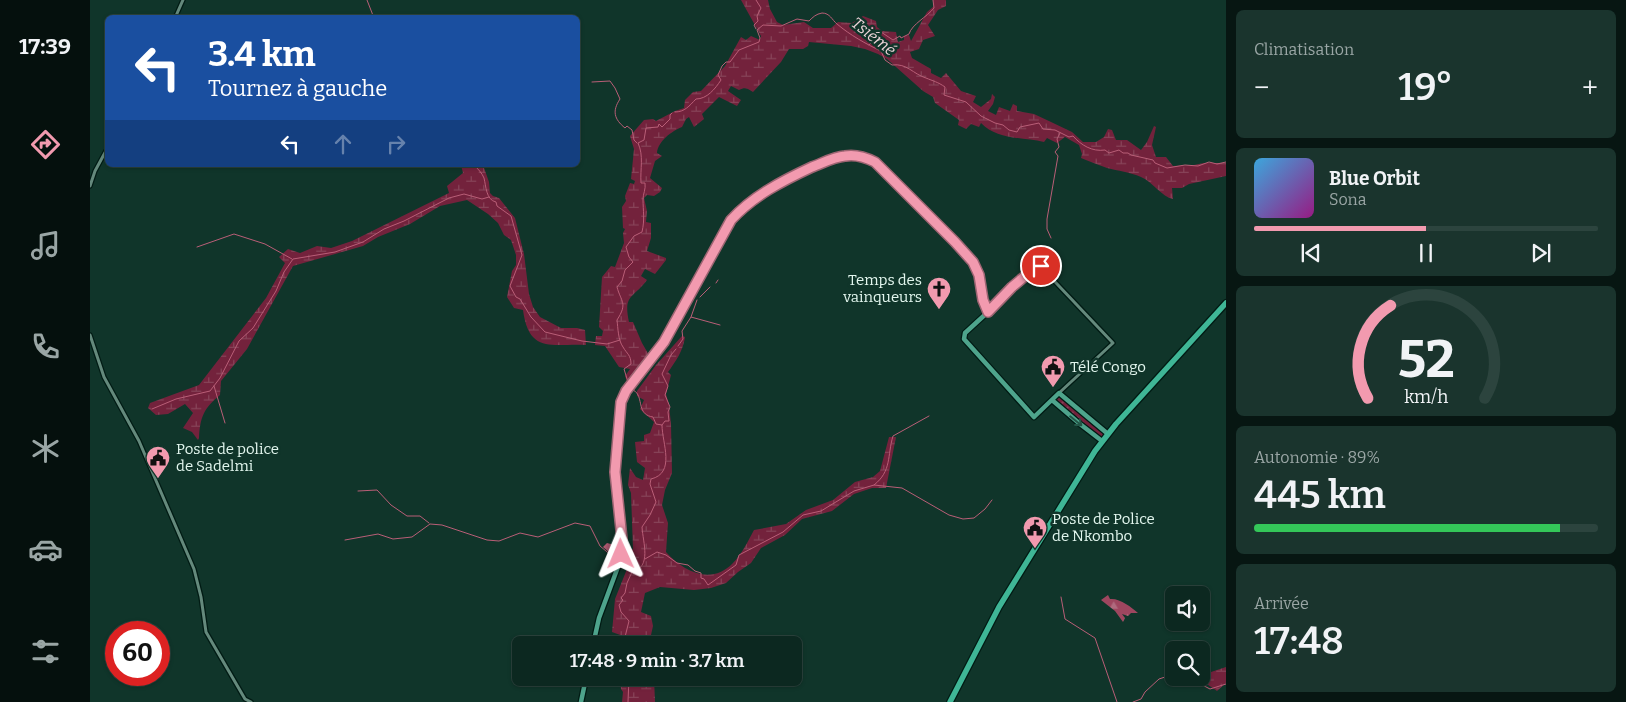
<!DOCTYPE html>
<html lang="fr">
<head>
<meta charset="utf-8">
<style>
	body { margin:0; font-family:Bitter,serif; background:#1a342d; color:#f1f3f6; height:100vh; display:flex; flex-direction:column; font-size:19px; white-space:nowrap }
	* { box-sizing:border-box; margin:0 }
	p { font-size:16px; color:#9aa6a5 }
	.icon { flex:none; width:28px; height:28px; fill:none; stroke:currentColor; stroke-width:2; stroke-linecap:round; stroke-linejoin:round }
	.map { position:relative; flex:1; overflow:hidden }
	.side { display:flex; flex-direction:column; gap:10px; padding:10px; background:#071612; width:400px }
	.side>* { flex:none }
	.hud { position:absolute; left:15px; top:15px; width:475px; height:152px; border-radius:8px; box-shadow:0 1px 4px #0004,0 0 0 1px #2c443e; background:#1a4fa0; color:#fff; overflow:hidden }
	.buttons { position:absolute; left:1075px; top:586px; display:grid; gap:10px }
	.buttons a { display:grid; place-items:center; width:45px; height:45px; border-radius:8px; background:#0c2820; box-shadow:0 1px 4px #0004,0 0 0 1px #2c443e; font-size:25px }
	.speed { position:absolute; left:15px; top:621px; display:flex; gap:10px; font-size:25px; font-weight:700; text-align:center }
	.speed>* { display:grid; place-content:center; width:65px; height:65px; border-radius:50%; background:#0c2820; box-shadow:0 1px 4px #0004,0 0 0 1px #2c443e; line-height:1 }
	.speed .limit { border:8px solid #d22; background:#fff; color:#111 }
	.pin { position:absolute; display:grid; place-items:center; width:42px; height:42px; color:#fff; margin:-21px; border:2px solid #fff; border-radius:50%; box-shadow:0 1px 5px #0007 }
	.me { position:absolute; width:55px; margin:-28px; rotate:359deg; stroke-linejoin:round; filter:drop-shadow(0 0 4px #0008) }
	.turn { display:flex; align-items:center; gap:18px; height:105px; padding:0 20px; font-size:22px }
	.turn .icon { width:65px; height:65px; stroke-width:2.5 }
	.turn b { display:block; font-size:35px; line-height:42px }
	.lanes { display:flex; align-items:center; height:48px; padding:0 20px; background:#0003; justify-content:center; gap:25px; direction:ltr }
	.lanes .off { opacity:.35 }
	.big { font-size:38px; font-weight:600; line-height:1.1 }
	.side .card { flex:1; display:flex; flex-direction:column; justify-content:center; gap:8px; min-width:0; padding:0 18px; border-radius:8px; background:#1a342d }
	.side .dial { align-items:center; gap:0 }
	.dial svg { height:130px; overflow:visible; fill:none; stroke:#2c443e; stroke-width:7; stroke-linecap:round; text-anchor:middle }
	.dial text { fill:#f1f3f6; stroke:none }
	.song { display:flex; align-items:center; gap:15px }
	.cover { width:60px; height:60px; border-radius:8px; background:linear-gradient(135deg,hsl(200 70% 55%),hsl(310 70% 35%)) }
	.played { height:5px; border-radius:2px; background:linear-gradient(90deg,#f29aaf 50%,#2c443e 50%) }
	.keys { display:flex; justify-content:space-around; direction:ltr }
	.heat { display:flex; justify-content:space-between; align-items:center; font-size:28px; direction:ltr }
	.charge { height:8px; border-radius:4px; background:linear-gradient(90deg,#34c759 89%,#2c443e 0) }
	.trip { position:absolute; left:422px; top:636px; width:290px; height:50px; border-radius:8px; background:#0c2820; box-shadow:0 1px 4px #0004,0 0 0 1px #2c443e; font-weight:600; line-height:50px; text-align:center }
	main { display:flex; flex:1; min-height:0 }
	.tabs { display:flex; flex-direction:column; width:90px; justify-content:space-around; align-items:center; background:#05100d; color:#9aa6a5 }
	.tabs .icon { width:35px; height:35px }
	.tabs .on { color:#f29aaf }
	.tabs b { font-size:22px; color:#f1f3f6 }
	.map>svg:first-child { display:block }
	.grass { fill:url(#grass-dots) }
	.forest { fill:url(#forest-firs) }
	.wetland { fill:url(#wetland-marsh) }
	.water { fill:#b95e77 }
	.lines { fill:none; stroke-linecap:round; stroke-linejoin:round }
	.stream { stroke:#b95e77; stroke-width:1 }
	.minor-casing { stroke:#011b14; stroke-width:5.5 }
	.major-casing { stroke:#011b14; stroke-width:7 }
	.highway-casing { stroke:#011b14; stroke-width:8 }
	.minor { stroke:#64897c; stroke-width:3 }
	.major { stroke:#4ea48c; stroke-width:4.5 }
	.highway { stroke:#3fb696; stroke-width:5.5 }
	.oneway { stroke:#235647 }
	.route-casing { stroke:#9d6472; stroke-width:12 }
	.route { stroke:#f29aaf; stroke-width:9 }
	.labels { text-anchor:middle; stroke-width:5; stroke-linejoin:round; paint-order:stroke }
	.poi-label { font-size:15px; fill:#e2f6ee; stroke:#10352a; text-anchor:start }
	.water-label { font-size:16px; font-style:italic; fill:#f0d6db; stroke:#10352a }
</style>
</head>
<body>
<main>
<nav class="tabs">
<b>17:39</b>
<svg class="icon on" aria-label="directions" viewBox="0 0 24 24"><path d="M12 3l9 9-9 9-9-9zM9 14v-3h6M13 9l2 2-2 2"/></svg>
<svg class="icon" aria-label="music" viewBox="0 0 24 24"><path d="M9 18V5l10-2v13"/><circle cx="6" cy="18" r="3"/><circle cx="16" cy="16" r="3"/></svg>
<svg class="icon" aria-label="phone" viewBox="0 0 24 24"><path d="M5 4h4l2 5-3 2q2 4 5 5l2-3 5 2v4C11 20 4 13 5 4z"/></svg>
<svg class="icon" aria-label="climate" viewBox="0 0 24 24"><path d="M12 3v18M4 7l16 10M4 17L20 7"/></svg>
<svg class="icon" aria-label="car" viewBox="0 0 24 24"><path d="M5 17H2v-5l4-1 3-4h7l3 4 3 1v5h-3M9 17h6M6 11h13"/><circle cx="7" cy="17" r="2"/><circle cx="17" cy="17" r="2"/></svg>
<svg class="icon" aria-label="filters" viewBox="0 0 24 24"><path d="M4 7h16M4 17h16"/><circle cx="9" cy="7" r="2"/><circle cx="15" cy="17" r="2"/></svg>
</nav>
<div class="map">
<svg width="1136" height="702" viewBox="0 0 1136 702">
	<defs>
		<pattern id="grass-dots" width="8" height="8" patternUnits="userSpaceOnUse" patternTransform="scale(1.25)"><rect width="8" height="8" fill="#73223c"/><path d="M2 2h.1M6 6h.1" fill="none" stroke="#874358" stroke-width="1.8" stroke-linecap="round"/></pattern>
		<pattern id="forest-firs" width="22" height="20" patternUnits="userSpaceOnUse" patternTransform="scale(1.25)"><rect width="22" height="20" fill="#9e465f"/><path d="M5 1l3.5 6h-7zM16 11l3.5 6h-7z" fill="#b06a7e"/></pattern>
		<pattern id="wetland-marsh" width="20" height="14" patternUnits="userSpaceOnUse" patternTransform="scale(1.25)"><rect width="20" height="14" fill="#73223c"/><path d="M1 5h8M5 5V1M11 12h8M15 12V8" fill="none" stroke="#874358"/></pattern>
	</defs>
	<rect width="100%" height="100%" fill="#10352a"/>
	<path class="grass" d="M967 398H971L1014 434 1012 437 991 424 966 401Z"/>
	<path class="forest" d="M1018 595 1020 599C1030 598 1041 607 1048 613H1041L1038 616 1032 614 1035 618 1033 622 1025 611 1011 600Z"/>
	<path class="wetland" d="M651 0H678L680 9 687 22 693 25 714 22 723 28H741L748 22 762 23 773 16 786 21 787 27 792 31 806 32 808 42 814 40V36L819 35 821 41 837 12 844 6 843 0H856V6L848 10 838 25 845 36 833 40 829 49 820 52 822 58 841 69V73L851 78 856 73 871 91 886 96 883 102 891 107 901 99 902 94 905 97 903 104 898 111 906 115 909 107 920 111 923 104 927 106V111L944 114 961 122 982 132 993 142H1006L1014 137 1018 129 1022 130 1026 140H1037L1051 150 1057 142 1064 126 1066 127 1062 145 1066 157H1076L1083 166 1104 165 1114 163H1136V176L1099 184 1092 188H1082L1083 199C1072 197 1063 182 1051 177 1040 172 1028 171 1017 168 1008 165 999 161 991 158L992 154 989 145 975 137 967 143 957 138 954 142C933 137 907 140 891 123L889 127 881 124 876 129 868 125 869 120 845 103 843 97 833 91 797 59 788 54 775 49 761 46 719 42 718 46 713 49H699L691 62 663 92C657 88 655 87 649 90L641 86 638 91 651 100 647 106 629 97 612 114 614 119 604 127 599 117 596 119 592 127C582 131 568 141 567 153L572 156 565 161 560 178 572 188 570 192 564 196 557 195 554 198 557 211 556 222 561 223V238L557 251 576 258V260L565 274 555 269 551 276 557 280C543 299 533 294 539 322H543L552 343 559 355 538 384 535 376 540 369 529 367 515 346 505 345 506 336H512L513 331 509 327 512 277 521 266 525 267 534 243 533 233 535 229 533 228 532 207 536 201 535 196 540 183 544 184 545 181 541 179 544 149 540 136 554 120 563 119 566 121 585 111 594 108 595 100 603 92 611 91 635 66 651 37 656 40 661 36 670 40 671 36Z
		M371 165H393L399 182 400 193 403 196 409 198 425 218 434 254 439 294 443 307 450 317 471 328H487L495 330 496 345C463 343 439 355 433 310L424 308 417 297 422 271 426 265V255L421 240 414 235 408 223 398 214 377 200 350 206 320 224 288 237 273 246 203 266 157 349 131 381 130 395C114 408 110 417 109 438L108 440 102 432 93 428 103 413 95 404 78 414 66 415 58 408 60 403 109 385 176 298 195 263 189 257 198 249 210 253 227 246 241 248 262 241 359 193 357 186 373 173Z
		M592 336 595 337C593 351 586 361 578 372L581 375 576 394 579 405 581 424 582 473 575 490 572 505 578 523 576 552C593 571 621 586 643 563 652 554 658 541 664 530L696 524 716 510 743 500 765 482 783 477 790 471 799 437H806L796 488H782L764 494 742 511 712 519 695 535 671 548 661 563 648 572 636 583 621 588 604 590 570 587 555 593 551 612 561 616 563 626 559 644 533 645V636L522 632 525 599 537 569 535 560 538 551 543 549 541 493 538 485 540 468 546 477 553 480 555 468 547 462 545 442 554 441V435L560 433 564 422 550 409 554 400 547 396V391L566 365Z
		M1136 667V683L1127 691 1111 680 1121 672Z
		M530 678H564L565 702H532L533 692 531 689Z"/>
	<path class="water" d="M517 543 528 546V552L525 555 521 554 513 547Z"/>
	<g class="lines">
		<path class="stream" d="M277 0 284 18
			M666 0 671 8 667 16 668 21 664 25 666 29
			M779 45 786 38V32H791L803 40 810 36 811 38 819 34C822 24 837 17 844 8L843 0
			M502 82 520 81 525 88 530 99C522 111 524 119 535 128L537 126 542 130 544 140 547 143
			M585 112C595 112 599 106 606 99 617 99 625 89 631 80L628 75 632 66 636 62H640L649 50 669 42 670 38 667 30 673 25 691 26 707 19 719 21C723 17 726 14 732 13 740 13 742 20 747 24 760 35 776 44 791 51L795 60 802 65C817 63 823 74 836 78 843 81 848 82 855 87L854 95 876 102 891 116 905 123 913 125 919 130 927 132 930 127 949 123 953 129 965 130 979 137 983 136C991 145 1002 152 1015 150L1019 153 1029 150 1033 153H1038L1041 155 1063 160 1065 163 1077 168 1095 165 1108 166 1119 162 1127 164 1136 162
			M384 165C388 169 392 173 394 178 396 186 396 200 406 202L407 206 421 216 432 255 420 286 426 297 430 299 441 317 455 332 492 341 517 344 530 340
			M961 238 957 229V219L968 156 965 152 969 147 967 139 970 133
			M107 247 144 234 175 244 202 259
			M626 283 628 280
			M610 297 620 287
			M601 317 607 300
			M588 346 593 339 592 331 601 317 630 325
			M538 382 534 369 541 364C541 355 537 354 533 347 528 340 528 328 527 320 538 303 531 302 527 287L532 281 535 270 543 262 539 257 536 247 544 236 552 232C555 219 553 211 553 199 553 194 556 189 555 183H551C550 169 554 156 548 143L554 140 556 128 568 127 569 124 572 127 580 119V115L582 113
			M124 386 135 423
			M62 409 86 399 120 391 130 378 149 341 163 328 186 291 194 272 203 259 245 252 273 242 294 229 314 221 359 198 374 194 392 199 399 197
			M572 425 575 421H579L578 412 580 407 575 395 578 386 572 374 581 355 586 349
			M784 485C802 471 797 456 803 436L839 416
			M268 491 287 490 301 505 317 516H330L339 523
			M255 540 288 534 303 539 322 537 340 524 352 525 397 540 409 541 430 533 448 537 485 523 500 526 510 546 529 562
			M555 559 567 552 576 555 587 563 598 565 605 571 611 573V578L614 579 618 585 646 565 649 555 693 532 713 515 731 511 764 491 784 485 812 488 859 515 873 519 884 518 895 509 902 500
			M532 565 539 569 542 572
			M971 597 975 619 1005 638 1027 702
			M533 645 539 621 531 612 529 605 533 600 531 598 535 593 537 583 542 572C562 567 553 543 552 527L560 515 566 502 560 484 561 479C586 473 572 443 572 425L566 424 563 417C549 415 552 403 548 395 547 392 544 391 542 389
			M1099 678 1120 689 1136 684
			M538 702 539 678
			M1043 702 1051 699 1055 692 1069 679 1075 677 1087 678"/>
		<defs>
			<path id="minor" d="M85 18 93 0
				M0 186 5 171 18 147
				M899 311 921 288 946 267 950 266 1023 343 969 393
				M0 335 14 377 49 441 104 569 111 597 116 632 155 699 161 702"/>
			<path id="major" d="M899 311 875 333 874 339 944 417 969 393 1018 434
				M962 400 990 424 1012 441
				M503 645 509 618 529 564 532 546 525 472 531 402 536 391 574 343 636 227C655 199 690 182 720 168 732 163 744 157 756 156 770 154 782 158 792 167L865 242 883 262 888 271 893 300 898 312
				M491 702 496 678"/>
			<path id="highway" d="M860 702 909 607 1005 451 1026 424 1136 303"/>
		</defs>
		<use href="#minor" class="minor-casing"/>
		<use href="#major" class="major-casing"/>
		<use href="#highway" class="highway-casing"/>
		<use href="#minor" class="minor"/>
		<use href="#major" class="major"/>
		<use href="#highway" class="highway"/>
	</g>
	<defs><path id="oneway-shaft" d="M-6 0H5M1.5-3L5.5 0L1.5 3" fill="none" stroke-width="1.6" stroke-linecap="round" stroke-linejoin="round" transform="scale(1.25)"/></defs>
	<use class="oneway" href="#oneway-shaft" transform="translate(986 421) rotate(39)"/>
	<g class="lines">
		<defs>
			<path id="route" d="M531 554 532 539 525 472 531 402 536 391 574 342 641 220C663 196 692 181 722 167 733 163 743 157 755 156 766 154 775 157 785 162L865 242 883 262 889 275 893 300 898 312 922 287 946 267 951 266"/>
		</defs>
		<use href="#route" class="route-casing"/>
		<use href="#route" class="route"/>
	</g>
	<defs>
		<symbol id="church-pin" viewBox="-11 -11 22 30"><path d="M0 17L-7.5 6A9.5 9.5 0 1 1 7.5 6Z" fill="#f29aaf" stroke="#10352a"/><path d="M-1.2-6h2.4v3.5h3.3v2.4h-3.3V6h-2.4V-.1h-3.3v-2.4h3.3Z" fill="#111"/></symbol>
		<symbol id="civic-pin" viewBox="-11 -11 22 30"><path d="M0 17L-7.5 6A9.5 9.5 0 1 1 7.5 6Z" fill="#f29aaf" stroke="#10352a"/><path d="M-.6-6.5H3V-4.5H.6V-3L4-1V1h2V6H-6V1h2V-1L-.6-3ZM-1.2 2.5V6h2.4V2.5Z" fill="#111"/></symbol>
	</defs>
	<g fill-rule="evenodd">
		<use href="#church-pin" x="835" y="275" width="28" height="38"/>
		<use href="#civic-pin" x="949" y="353" width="28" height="38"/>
		<use href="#civic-pin" x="54" y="444" width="28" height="38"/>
		<use href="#civic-pin" x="931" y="514" width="28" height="38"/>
	</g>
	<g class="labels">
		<g class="poi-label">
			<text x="832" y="285" text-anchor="end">Temps des<tspan x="832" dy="17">vainqueurs</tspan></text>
			<text x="980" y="372">Télé Congo</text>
			<text x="86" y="454">Poste de police<tspan x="86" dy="17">de Sadelmi</tspan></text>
			<text x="962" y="524">Poste de Police<tspan x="962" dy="17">de Nkombo</tspan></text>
		</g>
		<g class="water-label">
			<text transform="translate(784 36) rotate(38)" y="6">Tsiémé</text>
		</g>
	</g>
</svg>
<div class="buttons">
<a><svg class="icon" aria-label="sound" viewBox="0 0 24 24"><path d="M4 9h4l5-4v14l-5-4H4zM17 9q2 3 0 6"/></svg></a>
<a><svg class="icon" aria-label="search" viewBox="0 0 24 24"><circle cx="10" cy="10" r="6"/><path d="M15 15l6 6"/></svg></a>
</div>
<div class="speed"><div class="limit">60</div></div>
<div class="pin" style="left:951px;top:266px;background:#d93025"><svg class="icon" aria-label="arrive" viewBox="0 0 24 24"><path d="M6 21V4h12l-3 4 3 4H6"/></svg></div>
<svg class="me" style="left:531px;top:554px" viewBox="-20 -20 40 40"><path d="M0-17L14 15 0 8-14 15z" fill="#f29aaf" stroke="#fff" stroke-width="4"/></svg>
<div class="trip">17:48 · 9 min · 3.7 km</div>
<div class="hud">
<div class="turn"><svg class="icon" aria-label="left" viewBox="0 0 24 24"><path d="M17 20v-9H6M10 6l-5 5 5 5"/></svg><div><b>3.4 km</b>Tournez à gauche</div></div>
<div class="lanes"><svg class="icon" aria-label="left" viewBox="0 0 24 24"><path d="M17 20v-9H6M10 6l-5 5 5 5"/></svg><svg class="icon off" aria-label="ahead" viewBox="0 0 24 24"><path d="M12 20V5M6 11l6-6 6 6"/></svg><svg class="icon off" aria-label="right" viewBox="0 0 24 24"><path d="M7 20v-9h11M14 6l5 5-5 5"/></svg></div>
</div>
</div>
<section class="side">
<div class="card"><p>Climatisation</p>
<div class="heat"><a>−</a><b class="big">19°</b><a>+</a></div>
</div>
<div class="card">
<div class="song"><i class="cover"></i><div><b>Blue Orbit</b><p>Sona</p></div></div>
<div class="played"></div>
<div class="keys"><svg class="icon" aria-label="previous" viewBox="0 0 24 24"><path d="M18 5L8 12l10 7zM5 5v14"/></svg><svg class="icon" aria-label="pause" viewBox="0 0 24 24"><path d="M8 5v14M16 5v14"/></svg><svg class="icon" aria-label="next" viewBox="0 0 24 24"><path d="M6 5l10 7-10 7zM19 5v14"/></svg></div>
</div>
<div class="card dial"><svg viewBox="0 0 100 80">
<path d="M14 69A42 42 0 1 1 86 69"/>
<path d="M14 69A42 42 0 0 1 28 12" stroke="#f29aaf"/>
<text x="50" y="56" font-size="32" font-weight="700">52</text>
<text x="50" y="72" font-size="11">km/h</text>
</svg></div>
<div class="card"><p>Autonomie · 89%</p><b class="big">445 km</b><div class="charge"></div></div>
<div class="card"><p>Arrivée</p><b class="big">17:48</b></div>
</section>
</main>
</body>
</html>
